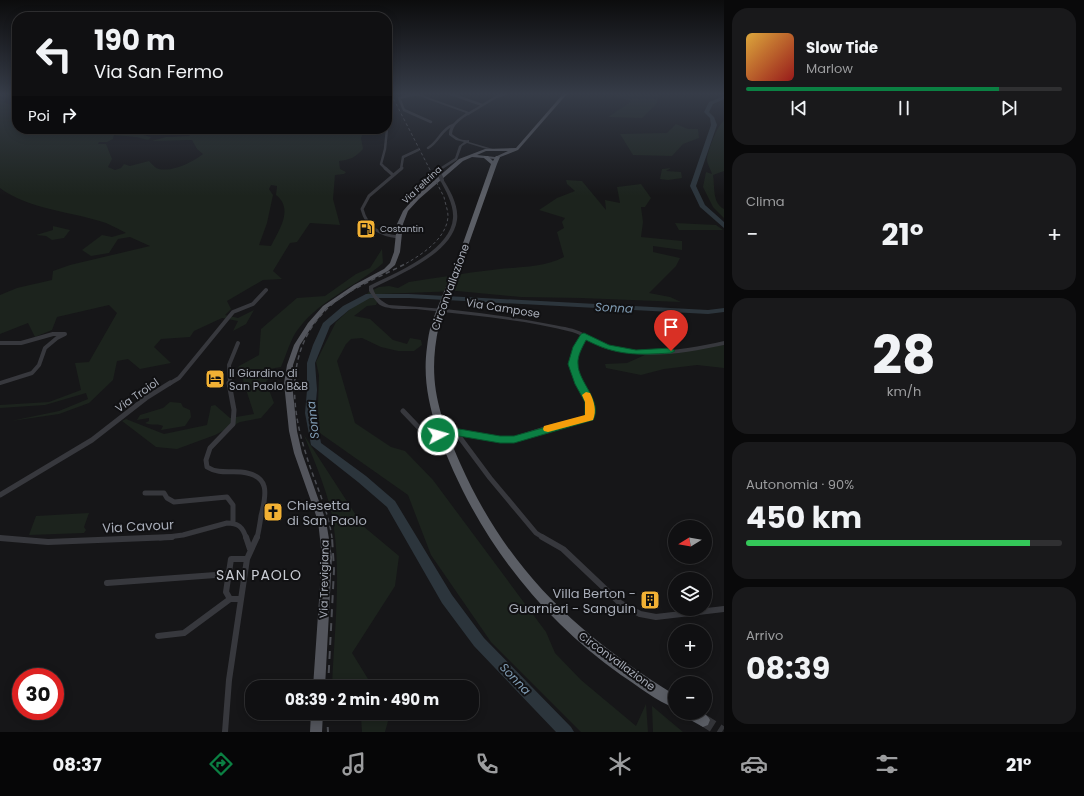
<!DOCTYPE html>
<html lang="it">
<head>
<meta charset="utf-8">
<style>
	body { margin:0; font-family:Poppins,sans-serif; background:#19191b; color:#f1f3f6; height:100vh; display:flex; flex-direction:column; font-size:15px; white-space:nowrap }
	* { box-sizing:border-box; margin:0 }
	p { font-size:13px; color:#9c9d9f }
	.icon { flex:none; width:22px; height:22px; fill:none; stroke:currentColor; stroke-width:2; stroke-linecap:round; stroke-linejoin:round }
	.map { position:relative; flex:1; overflow:hidden }
	.drawer { display:flex; flex-direction:column; gap:8px; padding:8px; background:#09090a; width:360px }
	.drawer>* { flex:none }
	.banner { position:absolute; left:12px; top:12px; width:380px; height:122px; border-radius:16px; box-shadow:0 2px 10px #0003,0 0 0 1px #303032; background:#101012; color:#f1f3f6; overflow:hidden }
	.needle { width:26px; rotate:259deg }
	.controls { position:absolute; left:668px; top:520px; display:grid; gap:8px }
	.controls a { display:grid; place-items:center; width:44px; height:44px; border-radius:50%; background:#101012; box-shadow:0 2px 10px #0003,0 0 0 1px #303032; font-size:20px }
	.speed { position:absolute; left:12px; top:668px; display:flex; gap:8px; font-size:20px; font-weight:700; text-align:center }
	.speed>* { display:grid; place-content:center; width:52px; height:52px; border-radius:50%; background:#101012; box-shadow:0 2px 10px #0003,0 0 0 1px #303032; line-height:1 }
	.speed .limit { border:6px solid #d22; background:#fff; color:#111 }
	.pin { position:absolute; display:grid; place-items:center; width:34px; height:34px; color:#fff; margin:-41px -17px; border-radius:50% 50% 50% 0; rotate:-45deg; box-shadow:0 0 4px #0007 }
	.pin .icon { rotate:45deg }
	.me { position:absolute; width:44px; margin:-22px; rotate:84deg; stroke-linejoin:round; filter:drop-shadow(0 0 3px #0008) }
	.turn { display:flex; align-items:center; gap:14px; height:84px; padding:0 16px; font-size:18px }
	.turn .icon { width:52px; height:52px; stroke-width:2.5 }
	.turn b { display:block; font-size:28px; line-height:34px }
	.then { display:flex; align-items:center; height:38px; padding:0 16px; background:#0003; gap:8px; font-size:15px }
	.big { font-size:30px; font-weight:700; line-height:1.1 }
	.drawer .widget { flex:1; display:flex; flex-direction:column; justify-content:center; gap:6px; min-width:0; padding:0 14px; border-radius:16px; background:#19191b }
	.drawer .dial { align-items:center; gap:0 }
	.dial b { font-size:52px; line-height:1 }
	.song { display:flex; align-items:center; gap:12px }
	.cover { width:48px; height:48px; border-radius:6px; background:linear-gradient(135deg,hsl(40 70% 55%),hsl(0 70% 35%)) }
	.played { height:4px; border-radius:2px; background:linear-gradient(90deg,#0b8043 80%,#303032 80%) }
	.keys { display:flex; justify-content:space-around; direction:ltr }
	.heat { display:flex; justify-content:space-between; align-items:center; font-size:22px; direction:ltr }
	.charge { height:6px; border-radius:3px; background:linear-gradient(90deg,#34c759 90%,#303032 0) }
	.trip { position:absolute; left:245px; top:680px; width:234px; height:40px; border-radius:16px; background:#101012; box-shadow:0 2px 10px #0003,0 0 0 1px #303032; font-weight:700; line-height:40px; text-align:center }
	.menu { display:flex; height:64px; justify-content:space-around; align-items:center; background:#060607; color:#9c9d9f }
	.menu .icon { width:28px; height:28px }
	.menu .selected { color:#0b8043 }
	.menu b { font-size:18px; color:#f1f3f6 }
	main { display:flex; flex:1; min-height:0 }
	.map>svg:first-child { display:block }
	.green { fill:#1c231d; fill-rule:evenodd }
	.lines { fill:none; stroke-linecap:round; stroke-linejoin:round }
	.river { fill:#2c353c; fill-rule:evenodd }
	.trunk-tunnel { stroke:#333438; stroke-width:12; stroke-dasharray:12 6; stroke-linecap:butt }
	.minor-far4 { stroke:#37383d; stroke-width:2.5 }
	.minor-far3 { stroke:#37383d; stroke-width:3 }
	.minor-far2 { stroke:#37383d; stroke-width:4 }
	.minor-far1 { stroke:#37383d; stroke-width:5 }
	.minor { stroke:#37383d; stroke-width:6 }
	.tertiary { fill:#37383d; fill-rule:evenodd }
	.primary { fill:#53555c; fill-rule:evenodd }
	.trunk { fill:#5b5e65; fill-rule:evenodd }
	.rail-far2 { stroke:#4a4c52; stroke-width:1; stroke-dasharray:3 2.5; stroke-linecap:butt }
	.rail-far1 { stroke:#4a4c52; stroke-width:1.5; stroke-dasharray:4.5 3.5; stroke-linecap:butt }
	.rail { stroke:#4a4c52; stroke-width:2; stroke-dasharray:8 6; stroke-linecap:butt }
	.minor-bridge { stroke:#37383d; stroke-width:5 }
	.tertiary-bridge { stroke:#37383d; stroke-width:4 }
	.trunk-bridge { stroke:#5b5e65; stroke-width:8 }
	.route { fill:#0b8043; stroke:#07532c }
	.slow { fill:#f59e0b }
	.labels { text-anchor:middle; stroke-width:4; stroke-linejoin:round; paint-order:stroke }
	.far-street-label { font-size:9px; fill:#a8adb8; stroke:#111113 }
	.far-poi-label { font-size:9px; fill:#a8adb8; stroke:#111113; text-anchor:start }
	.street-label { font-size:11px; fill:#a8adb8; stroke:#111113 }
	.poi-label { font-size:11px; fill:#a8adb8; stroke:#111113; text-anchor:start }
	.water-label { font-size:12px; font-style:italic; fill:#7f9bb3; stroke:#111113 }
	.near-poi-label { font-size:13px; fill:#a8adb8; stroke:#111113; text-anchor:start }
	.near-street-label { font-size:13px; fill:#a8adb8; stroke:#111113 }
	.near-neighbourhood-label { font-size:14px; letter-spacing:1px; fill:#c9ccd4; stroke:#111113 }
</style>
</head>
<body>
<main>
<div class="map">
<svg width="724" height="732" viewBox="0 0 724 732">
	<rect width="100%" height="100%" fill="#161618"/>
	<path class="green" d="M0 94H7L4 102 17 108V129H132V132L151 137 148 140 136 137 114 135 113 139 107 142H99L98 144H106L112 159 108 167 115 170 121 168 124 164 130 166 149 161C152 164 155 168 159 169 174 172 192 162 203 154L197 149 192 140 152 141 166 137 189 136 192 133 181 129H373L372 132 363 133 361 138 363 149C356 157 350 160 339 161L340 169 346 172 344 174 335 175 333 199 340 225 310 223 297 242 290 243 273 271 282 279 263 280 227 301 231 309 225 315 238 318 254 310 246 324 233 331 238 321 222 318 194 331 190 337 161 339 154 347 171 363 140 369 128 359 117 361 113 380 89 403 59 414 11 421 59 411 88 399 86 393 45 405 0 408V405L49 402 81 390 75 363 89 362 117 313 109 305 57 317 52 330 35 337 28 323 0 334V295L17 288 52 280 53 271 70 265 150 246 130 237 118 239 109 253 91 256 82 250 102 235 112 237 126 233C120 230 113 226 106 223 74 212 27 209 0 188ZM271 185 277 186 276 195C294 209 279 230 271 246L259 245 267 223 273 195 269 189Z
		M619 94H659L657 103 642 118 608 117 632 101 615 97Z
		M724 121V171L713 175C715 186 712 203 724 209V218L713 207 703 187 706 172 712 174C711 170 707 164 707 159 708 150 717 125 724 121Z
		M676 124 688 129H698L699 138 683 144 672 156 633 155 620 134 667 133Z
		M671 168 666 171 681 172 682 178 668 180 660 179 662 169Z
		M566 180 582 181 606 210 605 200 620 203 617 187 641 184 651 198 645 207H641L643 222 641 237 682 241V250L653 246V252L680 258 676 266 649 293 670 297 681 302 581 298 521 297 457 291 381 294 376 305 367 306 354 316 370 319 393 340 407 344 410 338 421 340 422 345 414 351H398L381 347 362 338 351 339 346 344 337 361 355 423 391 447 405 451 433 480 546 632 555 653 581 680 636 726 646 704 648 732H581L491 642 431 555 408 495 317 431 319 375 316 362 336 322 369 292 379 287 389 286 398 288 409 282C437 278 464 273 492 270 518 266 540 269 564 257L557 232 564 228 562 222 565 218 539 210 557 198 575 191 567 184Z
		M675 223 716 225 723 230H679Z
		M53 226 70 230 64 238 52 240 46 236 36 235 53 230Z
		M382 249 383 263C357 286 321 299 299 328 291 337 286 356 281 367L264 370 272 374 266 382 274 403 261 418 240 422 215 435 177 449 156 447 122 421 126 419 164 434 207 425 211 406 215 405 230 418 254 414 242 377 236 372 239 366 259 355 261 329 297 298 325 296 356 274 370 268Z
		M724 345V368L697 365 664 369 641 375 606 368 605 364 627 363 647 354Z
		M170 402 181 403 183 407 190 410 191 417 185 426 161 430 163 426C158 423 151 426 145 423L149 421V418L137 420 140 415 163 408Z
		M304 435 363 526 399 556 395 586 352 653 373 687H332C334 635 341 580 334 528 331 499 315 463 304 435Z
		M89 513 84 527 86 530 84 533 29 535 36 516Z
		M652 706 683 732H653Z
		M331 713H390V714L385 732H362L361 717H331Z"/>
	<g class="lines">
		<path class="river" d="M724 96V99L713 104 709 112 714 117 717 125 696 186 705 205 724 222V228L700 207 690 186 711 125 710 118 704 112 709 102Z
			M366 294H409L708 310 724 308V312L708 314 409 298H370L349 310 330 326 315 363 317 390 315 413 321 443 366 476 395 501 452 595 484 638 571 727 574 732H556L474 646 442 603 387 507 358 482 311 445 305 413 307 390V363L313 345 323 323 343 306Z"/>
		<path class="trunk-tunnel" d="M703 720 722 732"/>
		<path class="minor-far4" d="M417 94 399 98 404 110 431 122
			M451 94 482 105
			M387 109 389 116 387 128
			M468 114 496 97 505 94
			M129 129C137 134 143 135 151 129
			M428 148C439 142 441 129 453 125
			M386 169 381 164 385 149 387 129
			M401 169 403 157 418 150"/>
		<path class="minor-far3" d="M385 168 393 175
			M398 237C380 235 367 228 362 209L369 196 402 168"/>
		<path class="minor-far2" d="M0 343H21L53 334H65L57 338 45 348 39 365 32 373 0 383
			M169 384 179 378 233 312 253 304 266 290
			M230 384 229 365 238 343
			M580 384C572 360 573 358 584 335"/>
		<path class="minor-far1" d="M229 383 234 410 233 424 210 448 206 460 207 467C218 474 229 471 241 472 270 475 267 493 261 516 260 523 259 530 257 538
			M403 411 425 434 438 435
			M459 433 458 435 490 478 536 533 544 538
			M446 434 459 433 500 439H514L551 427 590 417V402L580 383
			M145 493H164L167 498 174 502 227 497 233 505V523
			M0 495 92 440 146 398 170 383
			M160 538 183 535 227 523C238 523 243 527 246 538"/>
		<path class="minor" d="M246 537 250 549
			M542 537 563 549 620 603 640 614 656 617 724 609
			M0 538 48 542 172 537
			M107 583 229 574
			M240 599H230L226 592 231 559H247
			M158 636 184 633 230 599
			M225 732 229 680 247 559 257 537"/>
		<path class="tertiary" d="M416 94H419L469 112V114C462 119 453 124 452 134 457 138 462 141 469 140V142L493 149V151L467 143 462 146 457 160 441 170 442 175 439 176 438 169 455 158 459 146 464 142 456 140 449 135C448 125 459 118 466 113L416 95Z
			M441 179H443C450 190 459 206 457 220 452 254 400 274 373 288 374 295 382 302 389 305 444 308 499 314 554 325 564 327 574 328 583 333 591 336 599 342 607 345 643 357 688 349 724 341V345C695 351 664 357 634 354 622 352 609 351 599 346 590 341 582 335 572 332 539 323 504 319 470 315 452 313 434 311 416 309 406 309 389 310 380 305 376 302 372 295 369 291V286C395 273 451 251 453 218 454 205 446 191 440 180Z"/>
		<path class="primary" d="M563 94H567L518 150 495 159 472 157 463 161 419 199 408 211 403 224 400 252 395 265 388 271 358 287 327 308 313 325 300 345 293 365 292 383 297 431 302 453 326 521 332 557 325 687H313L322 557 318 521 294 453 289 431 284 383 287 365 294 345 308 323 323 306 354 285 384 269 390 263 394 252 397 224 403 211 415 197 459 159 485 149 516 148ZM486 151H508L495 157 477 155Z
			M311 713H323L322 732H310Z"/>
		<path class="trunk" d="M484 156H488L493 161 496 156 500 157 497 164 456 280 453 282 451 281 450 280 491 164 484 158Z
			M432 323H438L439 325C427 380 438 413 460 463 507 569 577 635 675 695V708C656 701 638 686 621 675 535 614 472 529 437 430 428 402 423 376 427 347 428 339 429 330 432 323Z
			M685 713C695 713 705 710 710 720L708 725 703 727 687 718Z"/>
		<path class="rail-far2" d="M391 94 444 197C445 203 448 210 448 216 447 238 423 254 405 264"/>
		<path class="rail-far1" d="M332 538C328 508 314 482 306 454 287 396 287 334 343 296 363 283 386 274 407 263"/>
		<path class="rail" d="M328 687 334 570 332 537
			M327 713 328 732"/>
		<path class="minor-bridge" d="M438 435 446 434"/>
		<path class="tertiary-bridge" d="M440 175 442 180"/>
		<path class="trunk-bridge" d="M435 325 453 280"/>
	</g>
	<linearGradient id="sky" x2="0" y2="1"><stop stop-color="#0c0c0d"/><stop offset="0.48" stop-color="#363c48"/><stop offset="1" stop-color="#363c48" stop-opacity="0"/></linearGradient>
	<rect width="724" height="196" fill="url(#sky)"/>
	<path class="route" d="M584 333 609 345 636 350 671 348 675 351 671 353C637 355 617 356 586 340 583 346 577 356 578 364 578 382 603 401 593 420L514 443H500L459 436 438 439 435 438 433 435 435 433 459 429 500 436H514L585 416V402L575 384 568 364 573 347 581 334Z"/>
	<path class="slow" d="M586 392 590 393C594 401 597 411 593 420L548 432 544 431 543 429 544 426 585 415V402L582 395Z"/>
	<defs>
		<symbol id="fuel-square" viewBox="-11 -11 22 22"><rect x="-9" y="-9" width="18" height="18" rx="4" fill="#f2b134" stroke="#111113"/><path d="M-5.5-6h7V0h2V4h1.3V-2.5L3-4.5l.8-.8L6-3V5H2.5V1h-1V6h-7ZM-4.2-4.7v3.2H.2V-4.7Z" fill="#111"/></symbol>
		<symbol id="hotel-square" viewBox="-11 -11 22 22"><rect x="-9" y="-9" width="18" height="18" rx="4" fill="#f2b134" stroke="#111113"/><path d="M-6-4.5h1.5V1H6V5H4.5V3h-9V5H-6ZM-4 0a1.8 1.8 0 1 1 3.6 0ZM.5 0V-2.5h3Q6-2.5 6 0Z" fill="#111"/></symbol>
		<symbol id="church-square" viewBox="-11 -11 22 22"><rect x="-9" y="-9" width="18" height="18" rx="4" fill="#f2b134" stroke="#111113"/><path d="M-1.2-6h2.4v3.5h3.3v2.4h-3.3V6h-2.4V-.1h-3.3v-2.4h3.3Z" fill="#111"/></symbol>
		<symbol id="building-square" viewBox="-11 -11 22 22"><rect x="-9" y="-9" width="18" height="18" rx="4" fill="#f2b134" stroke="#111113"/><path d="M-4-6H4V6H1V3H-1V6H-4ZM-2.5-4.3h1.7v1.8h-1.7ZM.8-4.3h1.7v1.8H.8ZM-2.5-1h1.7V.8h-1.7ZM.8-1h1.7V.8H.8Z" fill="#111"/></symbol>
	</defs>
	<g fill-rule="evenodd">
		<use href="#fuel-square" x="355" y="218" width="22" height="22"/>
		<use href="#hotel-square" x="204" y="368" width="22" height="22"/>
		<use href="#church-square" x="262" y="501" width="22" height="22"/>
		<use href="#building-square" x="639" y="589" width="22" height="22"/>
	</g>
	<g class="labels">
		<g class="far-street-label">
			<text transform="translate(422 185) rotate(-43)" y="3">Via Feltrina</text>
		</g>
		<g class="far-poi-label">
			<text x="380" y="232">Costantin</text>
		</g>
		<g class="street-label">
			<text transform="translate(450 287) rotate(-70)" y="4">Circonvallazione</text>
			<text transform="translate(503 308) rotate(9)" y="4">Via Campose</text>
			<text transform="translate(137 395) rotate(-35)" y="4">Via Troiol</text>
			<text transform="translate(324 579) rotate(-89)" y="4">Via Trevigiana</text>
			<text transform="translate(617 661) rotate(36)" y="4">Circonvallazione</text>
		</g>
		<g class="poi-label">
			<text x="229" y="377">Il Giardino di<tspan x="229" dy="13">San Paolo B&amp;B</tspan></text>
		</g>
		<g class="water-label">
			<text transform="translate(614 308) rotate(3)" y="4">Sonna</text>
			<text transform="translate(313 420) rotate(-96)" y="4">Sonna</text>
			<text transform="translate(515 679) rotate(46)" y="4">Sonna</text>
		</g>
		<g class="near-poi-label">
			<text x="287" y="510">Chiesetta<tspan x="287" dy="15">di San Paolo</tspan></text>
			<text x="636" y="598" text-anchor="end">Villa Berton -<tspan x="636" dy="15">Guarnieri - Sanguin</tspan></text>
		</g>
		<g class="near-street-label">
			<text transform="translate(138 526) rotate(-3)" y="5">Via Cavour</text>
		</g>
		<g class="near-neighbourhood-label">
			<text x="259" y="580">SAN PAOLO</text>
		</g>
	</g>
</svg>
<div class="controls">
<a><svg class="needle" viewBox="-14 -14 28 28"><path d="M0-13l5 13h-10z" fill="#e53935"/><path d="M0 13l5-13h-10z" fill="#9c9d9f"/></svg></a>
<a><svg class="icon" aria-label="layers" viewBox="0 0 24 24"><path d="M12 4l9 5-9 5-9-5zM3 14l9 5 9-5"/></svg></a>
<a>+</a>
<a>−</a>
</div>
<div class="speed"><div class="limit">30</div></div>
<div class="pin" style="left:671px;top:351px;background:#d93025"><svg class="icon" aria-label="arrive" viewBox="0 0 24 24"><path d="M6 21V4h12l-3 4 3 4H6"/></svg></div>
<svg class="me" style="left:438px;top:435px" viewBox="-20 -20 40 40"><circle r="17" fill="#0b8043" stroke="#fff" stroke-width="3"/><path d="M0-11L8 9 0 5-8 9z" fill="#fff"/></svg>
<div class="trip">08:39 · 2 min · 490 m</div>
<div class="banner">
<div class="turn"><svg class="icon" aria-label="left" viewBox="0 0 24 24"><path d="M17 20v-9H6M10 6l-5 5 5 5"/></svg><div><b>190 m</b>Via San Fermo</div></div>
<div class="then">Poi<svg class="icon" aria-label="right" viewBox="0 0 24 24"><path d="M7 20v-9h11M14 6l5 5-5 5"/></svg></div>
</div>
</div>
<section class="drawer">
<div class="widget">
<div class="song"><i class="cover"></i><div><b>Slow Tide</b><p>Marlow</p></div></div>
<div class="played"></div>
<div class="keys"><svg class="icon" aria-label="previous" viewBox="0 0 24 24"><path d="M18 5L8 12l10 7zM5 5v14"/></svg><svg class="icon" aria-label="pause" viewBox="0 0 24 24"><path d="M8 5v14M16 5v14"/></svg><svg class="icon" aria-label="next" viewBox="0 0 24 24"><path d="M6 5l10 7-10 7zM19 5v14"/></svg></div>
</div>
<div class="widget"><p>Clima</p>
<div class="heat"><a>−</a><b class="big">21°</b><a>+</a></div>
</div>
<div class="widget dial"><b>28</b><p>km/h</p></div>
<div class="widget"><p>Autonomia · 90%</p><b class="big">450 km</b><div class="charge"></div></div>
<div class="widget"><p>Arrivo</p><b class="big">08:39</b></div>
</section>
</main>
<nav class="menu">
<b>08:37</b>
<svg class="icon selected" aria-label="directions" viewBox="0 0 24 24"><path d="M12 3l9 9-9 9-9-9zM9 14v-3h6M13 9l2 2-2 2"/></svg>
<svg class="icon" aria-label="music" viewBox="0 0 24 24"><path d="M9 18V5l10-2v13"/><circle cx="6" cy="18" r="3"/><circle cx="16" cy="16" r="3"/></svg>
<svg class="icon" aria-label="phone" viewBox="0 0 24 24"><path d="M5 4h4l2 5-3 2q2 4 5 5l2-3 5 2v4C11 20 4 13 5 4z"/></svg>
<svg class="icon" aria-label="climate" viewBox="0 0 24 24"><path d="M12 3v18M4 7l16 10M4 17L20 7"/></svg>
<svg class="icon" aria-label="car" viewBox="0 0 24 24"><path d="M5 17H2v-5l4-1 3-4h7l3 4 3 1v5h-3M9 17h6M6 11h13"/><circle cx="7" cy="17" r="2"/><circle cx="17" cy="17" r="2"/></svg>
<svg class="icon" aria-label="filters" viewBox="0 0 24 24"><path d="M4 7h16M4 17h16"/><circle cx="9" cy="7" r="2"/><circle cx="15" cy="17" r="2"/></svg>
<b>21°</b>
</nav>
</body>
</html>
